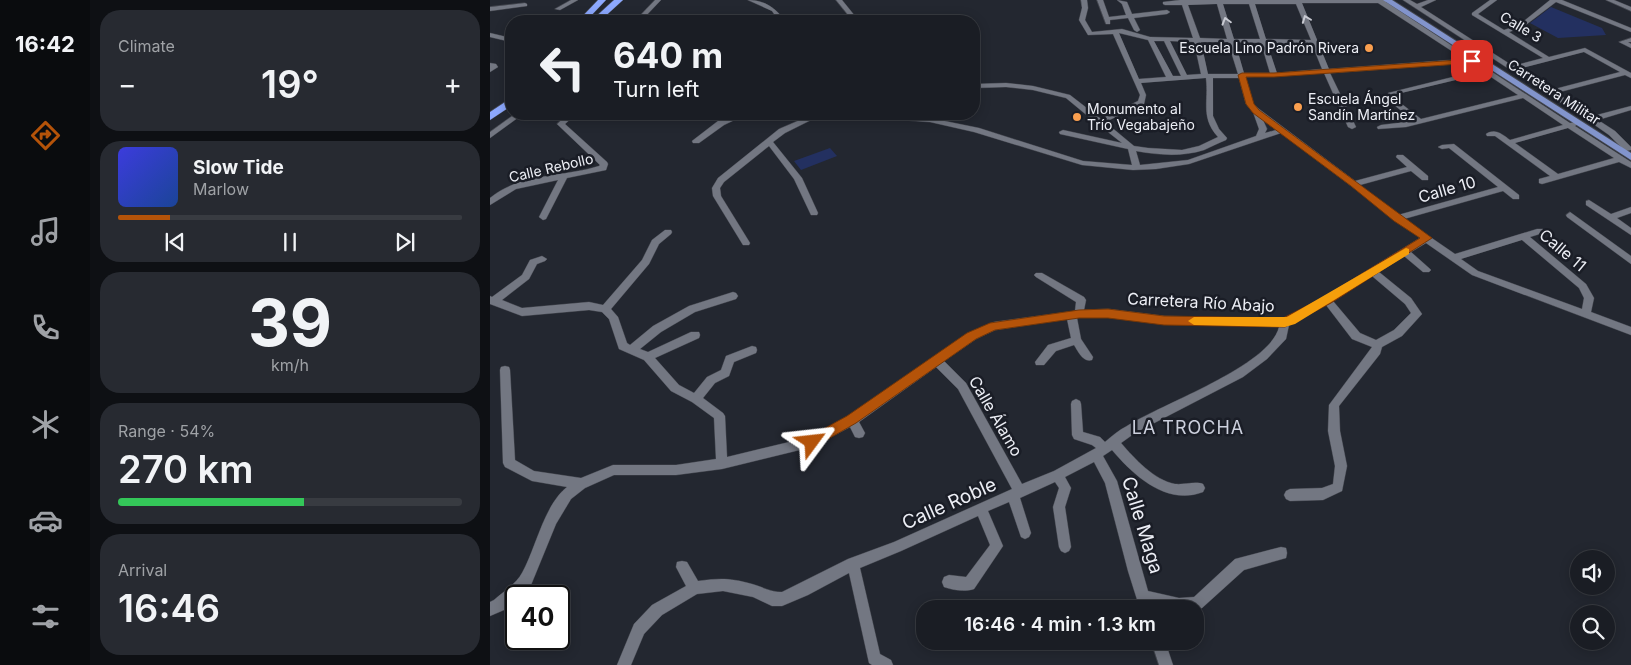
<!DOCTYPE html>
<html lang="en">
<head>
<meta charset="utf-8">
<style>
	body { margin:0; font-family:Inter,sans-serif; background:#272a31; color:#f1f3f6; height:100vh; display:flex; flex-direction:column; font-size:19px; white-space:nowrap }
	* { box-sizing:border-box; margin:0 }
	p { font-size:16px; color:#9fa2a6 }
	.icon { flex:none; width:28px; height:28px; fill:none; stroke:currentColor; stroke-width:2; stroke-linecap:round; stroke-linejoin:round }
	.map { position:relative; flex:1; overflow:hidden }
	.side { display:flex; flex-direction:column; gap:10px; padding:10px; background:#0e1014; width:400px }
	.side>* { flex:none }
	.top-card { position:absolute; left:15px; top:15px; width:475px; height:105px; border-radius:20px; box-shadow:0 2px 12px #0003,0 0 0 1px #383b41; background:#1a1d24; color:#f1f3f6; overflow:hidden }
	.fabs { position:absolute; left:1080px; top:550px; display:grid; gap:10px }
	.fabs a { display:grid; place-items:center; width:45px; height:45px; border-radius:50%; background:#1a1d24; box-shadow:0 2px 12px #0003,0 0 0 1px #383b41; font-size:25px }
	.speed { position:absolute; left:15px; top:585px; display:flex; gap:10px; font-size:25px; font-weight:700; text-align:center }
	.speed>* { display:grid; place-content:center; width:65px; height:65px; border-radius:50%; background:#1a1d24; box-shadow:0 2px 12px #0003,0 0 0 1px #383b41; line-height:1 }
	.speed .limit { border:2px solid #111; border-radius:8px; background:#fff; color:#111 }
	.pin { position:absolute; display:grid; place-items:center; width:42px; height:42px; color:#fff; margin:-21px; border-radius:10px; box-shadow:0 2px 8px #0006 }
	.me { position:absolute; width:55px; margin:-28px; rotate:60deg; stroke-linejoin:round; filter:drop-shadow(0 0 4px #0008) }
	.turn { display:flex; align-items:center; gap:18px; height:105px; padding:0 25px; font-size:22px }
	.turn .icon { width:65px; height:65px; stroke-width:2.5 }
	.turn b { display:block; font-size:35px; line-height:42px }
	.big { font-size:38px; font-weight:600; line-height:1.1 }
	.side .card { flex:1; display:flex; flex-direction:column; justify-content:center; gap:8px; min-width:0; padding:0 18px; border-radius:20px; background:#272a31 }
	.side .dial { align-items:center; gap:0 }
	.dial b { font-size:65px; line-height:1 }
	.song { display:flex; align-items:center; gap:15px }
	.cover { width:60px; height:60px; border-radius:8px; background:linear-gradient(135deg,hsl(240 70% 55%),hsl(220 70% 35%)) }
	.played { height:5px; border-radius:2px; background:linear-gradient(90deg,#b45309 15%,#383b41 15%) }
	.keys { display:flex; justify-content:space-around; direction:ltr }
	.heat { display:flex; justify-content:space-between; align-items:center; font-size:28px; direction:ltr }
	.charge { height:8px; border-radius:4px; background:linear-gradient(90deg,#34c759 54%,#383b41 0) }
	.trip { position:absolute; left:426px; top:600px; width:288px; height:50px; border-radius:20px; background:#1a1d24; box-shadow:0 2px 12px #0003,0 0 0 1px #383b41; font-weight:600; line-height:50px; text-align:center }
	main { display:flex; flex:1; min-height:0 }
	.menu { display:flex; flex-direction:column; width:90px; justify-content:space-around; align-items:center; background:#0a0c0e; color:#9fa2a6 }
	.menu .icon { width:35px; height:35px }
	.menu .selected { color:#b45309 }
	.menu b { font-size:22px; color:#f1f3f6 }
	.map>svg:first-child { display:block }
	.green { fill:#233060 }
	.lines { fill:none; stroke-linecap:round; stroke-linejoin:round }
	.minor-casing { stroke:#42454d; stroke-width:1 }
	.major-casing { stroke:#42454d; stroke-width:2 }
	.highway-casing { stroke:#42454d; stroke-width:1 }
	.minor { fill:#737782; fill-rule:evenodd }
	.major { fill:#8294cc; fill-rule:evenodd }
	.highway { fill:#8ca8fe; fill-rule:evenodd }
	.oneway { stroke:#c8cad2 }
	.route { fill:#b45309; stroke:#753606 }
	.slow { fill:#f59e0b }
	.poi-dot { fill:#fa9f4f; stroke:#1a1d26; stroke-width:2 }
	.labels { text-anchor:middle; stroke-width:5; stroke-linejoin:round; paint-order:stroke }
	.far-street-label { font-size:14px; fill:#eceef5; stroke:#1a1d26 }
	.far-poi-label { font-size:14px; fill:#eceef5; stroke:#1a1d26; text-anchor:start }
	.street-label { font-size:16px; fill:#eceef5; stroke:#1a1d26 }
	.neighbourhood-label { font-size:18px; letter-spacing:1px; fill:#ccd0dd; stroke:#1a1d26 }
	.near-street-label { font-size:19px; fill:#eceef5; stroke:#1a1d26 }
</style>
</head>
<body>
<main>
<nav class="menu">
<b>16:42</b>
<svg class="icon selected" aria-label="directions" viewBox="0 0 24 24"><path d="M12 3l9 9-9 9-9-9zM9 14v-3h6M13 9l2 2-2 2"/></svg>
<svg class="icon" aria-label="music" viewBox="0 0 24 24"><path d="M9 18V5l10-2v13"/><circle cx="6" cy="18" r="3"/><circle cx="16" cy="16" r="3"/></svg>
<svg class="icon" aria-label="phone" viewBox="0 0 24 24"><path d="M5 4h4l2 5-3 2q2 4 5 5l2-3 5 2v4C11 20 4 13 5 4z"/></svg>
<svg class="icon" aria-label="climate" viewBox="0 0 24 24"><path d="M12 3v18M4 7l16 10M4 17L20 7"/></svg>
<svg class="icon" aria-label="car" viewBox="0 0 24 24"><path d="M5 17H2v-5l4-1 3-4h7l3 4 3 1v5h-3M9 17h6M6 11h13"/><circle cx="7" cy="17" r="2"/><circle cx="17" cy="17" r="2"/></svg>
<svg class="icon" aria-label="filters" viewBox="0 0 24 24"><path d="M4 7h16M4 17h16"/><circle cx="9" cy="7" r="2"/><circle cx="15" cy="17" r="2"/></svg>
</nav>
<section class="side">
<div class="card"><p>Climate</p>
<div class="heat"><a>−</a><b class="big">19°</b><a>+</a></div>
</div>
<div class="card">
<div class="song"><i class="cover"></i><div><b>Slow Tide</b><p>Marlow</p></div></div>
<div class="played"></div>
<div class="keys"><svg class="icon" aria-label="previous" viewBox="0 0 24 24"><path d="M18 5L8 12l10 7zM5 5v14"/></svg><svg class="icon" aria-label="pause" viewBox="0 0 24 24"><path d="M8 5v14M16 5v14"/></svg><svg class="icon" aria-label="next" viewBox="0 0 24 24"><path d="M6 5l10 7-10 7zM19 5v14"/></svg></div>
</div>
<div class="card dial"><b>39</b><p>km/h</p></div>
<div class="card"><p>Range · 54%</p><b class="big">270 km</b><div class="charge"></div></div>
<div class="card"><p>Arrival</p><b class="big">16:46</b></div>
</section>
<div class="map">
<svg width="1141" height="665" viewBox="0 0 1141 665">
	<rect width="100%" height="100%" fill="#232730"/>
	<path class="green" d="M1061 7 1112 28 1116 35 1068 38 1040 23Z
		M340 148 347 156 311 170 304 161Z"/>
	<g class="lines">
		<defs>
			<path id="minor" d="M81 0H88L70 10 65 9Z
				M165 0H171L151 21H145Z
				M258 0C274 0 286 8 295 21H289L282 11Z
				M346 0H352L369 21H363Z
				M591 0H597L598 8 595 20 602 32 632 29 660 37 703 38 692 5H675L673 4V2L690 0H896V2L982 59H992V61L987 62 1080 123 1087 122 1088 124 1085 126 1141 162V168L1129 162 1052 184 1049 183V179L1060 176 1005 136H997L996 134C1005 128 1012 134 1020 140L1073 125 1033 98 916 127 888 129 887 127 891 125 924 121 898 100V93L991 70 979 63 840 73 866 127 862 129 858 127 834 73 755 77 763 104 769 109 865 181 917 167 906 157 907 155H913L938 176V180H932L921 171 870 185 908 215 1008 187 959 148 952 149 948 147 952 145 964 144 1029 195V199H1023L1013 191 914 219 965 254 1047 229H1053L1054 231 1053 233 1040 237 1096 284 1104 298 1101 312 1141 327V335L982 275 936 243 921 252 939 268 941 270 939 272H933L914 256 889 272 921 298 932 314 912 336 892 347 890 354 849 406 850 431 857 466 852 491 833 500 800 501 796 499 794 495 796 491 800 489 832 488 843 484 845 466 838 431 839 405 882 347 862 339 836 305 799 325 796 339 777 359 753 377 645 433 631 443C645 459 664 480 685 484 695 485 705 481 713 484L715 488 713 492C677 506 644 476 622 450L613 456 627 481 658 591 689 598 704 597 745 559 791 547 796 548 797 553 796 558 754 570 712 608 707 610 676 609 663 606 664 609H650L638 571 615 483 604 462 575 477 581 488 575 507 581 547 579 551 575 553 571 551 569 547 563 507 569 488 565 482 530 498 541 533 539 537 535 539 531 537 519 502 498 511 513 546 484 589C475 592 462 590 454 587L452 582 454 577 459 575 476 577 500 545 488 516 411 551 370 568 390 654 401 660 403 665H382L379 663 359 573 318 595 292 606H282L263 597 233 591 207 594 172 615 154 634 141 665H127L144 624 162 605 196 586 186 567 187 562 192 561 197 562 208 581C231 578 240 578 262 584 273 587 280 592 292 592L358 559 404 542 522 489 468 389 446 367 369 422 375 433 373 437 369 438 365 437 360 427 322 447 232 469 186 475H124L95 488 81 499 66 524 41 585 26 596 14 610 0 616V602L4 600C13 592 27 583 32 573 46 548 54 505 77 487L42 481 15 467 13 463 10 370 11 367 15 366 19 367 20 370 25 460 44 471 91 478 123 465H186L226 459 224 418 202 402 181 391 154 360 129 349 119 319 112 312 99 310 32 316 0 304V296L2 297 32 275 40 260 52 256 57 259 55 261 47 264 39 279 12 300 32 308 99 302 113 305 152 260 162 240 175 230H181L182 232 181 234 169 244 159 264 121 309 128 317 137 343 140 345 163 326 199 306 243 292 246 293 248 296 246 299 205 312 171 332 150 349 158 352 201 332H209L210 335 209 338 165 358 189 385 204 393 217 377 231 370 236 356 262 346 266 347 267 350 266 353 244 362 239 376 225 383 213 398 233 413 235 416 237 457 320 437 358 417 478 333 504 322 585 311 586 302 546 277 544 275 546 273H552L594 297 596 300 594 310 618 309 674 316 794 319 834 297 930 238 791 133 699 164 666 169 643 170 592 165 484 132 440 122 354 116 350 114H382L440 118 489 128 593 161 642 165 638 149 570 134 569 132 573 130 632 143 609 125H605V122L576 98 543 90 516 87 484 88 485 84 516 83 543 86 580 95 611 119 648 101 650 95 623 34 598 35 589 20 592 8ZM812 3H888L974 59 839 69ZM727 4 737 39 710 38 698 5ZM733 4H759L770 39H744ZM765 4H806L821 40 776 39ZM629 33 658 40 676 77 649 79ZM664 41H674L691 76H683ZM680 41 704 42 711 74 697 75ZM711 42H738L748 74H718ZM745 42 771 43 780 73H754ZM777 43 822 44 832 69 787 73ZM995 73 1028 95 931 119 904 98 903 95ZM716 78C719 102 710 117 728 137L709 146 692 150 658 148 644 146 615 122 654 104 656 95 651 83ZM723 78H749L756 104 763 112 769 129 766 136 698 160 650 165 646 151C668 155 692 157 714 150 721 147 728 143 736 140L737 138 729 129 723 116ZM773 120 786 130 775 133 777 129ZM1078 128 1124 158 1068 174 1025 143ZM1032 240 1089 288 1094 298 1092 309 988 271 971 259ZM882 276 915 304 921 313 904 330 886 340 870 333 843 301ZM618 317 674 324 789 327C780 366 671 404 637 426 629 430 622 436 615 442L610 437 593 432 591 404 590 401 586 399 582 401 581 404 582 435 584 439 602 445 606 448 564 471 532 484 476 383 454 361 486 339 505 330 577 319 581 338 558 345 545 362 546 365H554L566 351 584 345C588 351 593 363 602 360L603 357 591 339 587 318Z
				M607 0H613L619 17 636 15 632 4 627 0 637 2 642 14 677 10 680 12 677 14 644 18 650 30 647 32 644 30 638 18 620 20V24H616Z
				M913 0H920L927 4 938 0H946L931 7 1023 66 1053 58 982 15V13L1000 0H1007L988 14 1014 30 1029 25 1060 0H1072L1141 28V32L1066 2 1033 27 1019 32 1059 57 1095 48 1141 73V78L1135 75 1066 93 1103 116 1141 106V110L1108 120 1125 131 1141 147V150L1135 151 1119 135 1099 121ZM1094 52 1130 72 1061 90 1028 69Z
				M1116 0H1124L1141 7V11Z
				M35 3 37 4V6L0 11V7Z
				M37 17 40 19 38 21H32Z
				M402 19 405 21H398L399 20Z
				M0 33 21 38V42L0 37Z
				M1141 38V42H1138L1141 44V48L1129 42Z
				M0 63 6 64 8 67 0 72Z
				M25 114H33L0 138V132Z
				M78 114H86L75 124 117 162 118 164 116 170 77 178 56 219 53 220 49 217 68 180 26 189 0 205V198C30 173 74 177 109 166L110 165 67 124Z
				M247 114H257L234 125 209 143H203L202 141 228 121Z
				M324 114H333L295 133 283 142 312 178 328 213 327 215H321L304 179 279 146 234 182 230 188 231 196 260 243 259 245H253L223 196 222 188 228 178 289 129Z
				M1099 200 1121 214 1141 207V213L1127 218 1141 228V235L1096 205V201Z
				M1080 212 1141 256V264L1077 217 1076 215Z
				M661 641H675L683 665H669Z"/>
			<path id="major" d="M893 0H902L1141 153V160Z"/>
			<path id="highway" d="M108 0H116L96 21H88Z
				M124 0H133L110 21H101Z
				M21 98V106L0 120V112Z"/>
		</defs>
		<use href="#minor" class="minor-casing"/>
		<use href="#major" class="major-casing"/>
		<use href="#highway" class="highway-casing"/>
		<use href="#minor" class="minor"/>
		<use href="#major" class="major"/>
		<use href="#highway" class="highway"/>
	</g>
	<defs><path id="oneway-chevron" d="M-2-3.5L2.5 0L-2 3.5" fill="none" stroke-width="1.6" stroke-linecap="round" stroke-linejoin="round" transform="scale(1.25)"/></defs>
	<g class="oneway">
		<use href="#oneway-chevron" transform="translate(816 19) rotate(-111)"/>
		<use href="#oneway-chevron" transform="translate(736 21) rotate(-106)"/>
	</g>
	<path class="route" d="M982 59 984 60V63L784 77H756L764 104 769 110 942 238 841 303 795 327 674 325 618 318H589L505 330 486 339 366 423 326 446 322 448 317 446 315 442 317 438 357 416 477 333 500 323 589 310 618 309 674 316 793 318 834 297 930 238 904 221 861 186 763 113 756 104 748 75 752 73H784Z"/>
	<path class="slow" d="M916 248 919 249V254L805 324 795 327 704 325 698 321 704 317H797Z"/>
	<g class="poi-dot">
		<circle cx="879" cy="48" r="5"/>
		<circle cx="808" cy="107" r="5"/>
		<circle cx="587" cy="117" r="5"/>
	</g>
	<g class="labels">
		<g class="far-street-label">
			<text transform="translate(1031 27) rotate(31)" y="5">Calle 3</text>
			<text transform="translate(1064 92) rotate(33)" y="5">Carretera Militar</text>
			<text transform="translate(61 168) rotate(-13)" y="5">Calle Rebollo</text>
		</g>
		<g class="far-poi-label">
			<text x="869" y="53" text-anchor="end">Escuela Lino Padrón Rivera</text>
			<text x="818" y="104">Escuela Ángel<tspan x="818" dy="16">Sandín Martínez</tspan></text>
			<text x="597" y="114">Monumento al<tspan x="597" dy="16">Trío Vegabajeño</tspan></text>
		</g>
		<g class="street-label">
			<text transform="translate(957 189) rotate(-16)" y="6">Calle 10</text>
			<text transform="translate(1073 250) rotate(40)" y="6">Calle 11</text>
			<text transform="translate(711 302) rotate(3)" y="6">Carretera Río Abajo</text>
			<text transform="translate(506 416) rotate(60)" y="6">Calle Álamo</text>
		</g>
		<g class="neighbourhood-label">
			<text x="698" y="434">LA TROCHA</text>
		</g>
		<g class="near-street-label">
			<text transform="translate(459 503) rotate(-24)" y="7">Calle Roble</text>
			<text transform="translate(653 525) rotate(73)" y="7">Calle Maga</text>
		</g>
	</g>
</svg>
<div class="fabs">
<a><svg class="icon" aria-label="sound" viewBox="0 0 24 24"><path d="M4 9h4l5-4v14l-5-4H4zM17 9q2 3 0 6"/></svg></a>
<a><svg class="icon" aria-label="search" viewBox="0 0 24 24"><circle cx="10" cy="10" r="6"/><path d="M15 15l6 6"/></svg></a>
</div>
<div class="speed"><div class="limit">40</div></div>
<div class="pin" style="left:982px;top:61px;background:#d93025"><svg class="icon" aria-label="arrive" viewBox="0 0 24 24"><path d="M6 21V4h12l-3 4 3 4H6"/></svg></div>
<svg class="me" style="left:322px;top:442px" viewBox="-20 -20 40 40"><path d="M0-17L14 15 0 8-14 15z" fill="#b45309" stroke="#fff" stroke-width="4"/></svg>
<div class="trip">16:46 · 4 min · 1.3 km</div>
<div class="top-card">
<div class="turn"><svg class="icon" aria-label="left" viewBox="0 0 24 24"><path d="M17 20v-9H6M10 6l-5 5 5 5"/></svg><div><b>640 m</b>Turn left</div></div>
</div>
</div>
</main>
</body>
</html>
